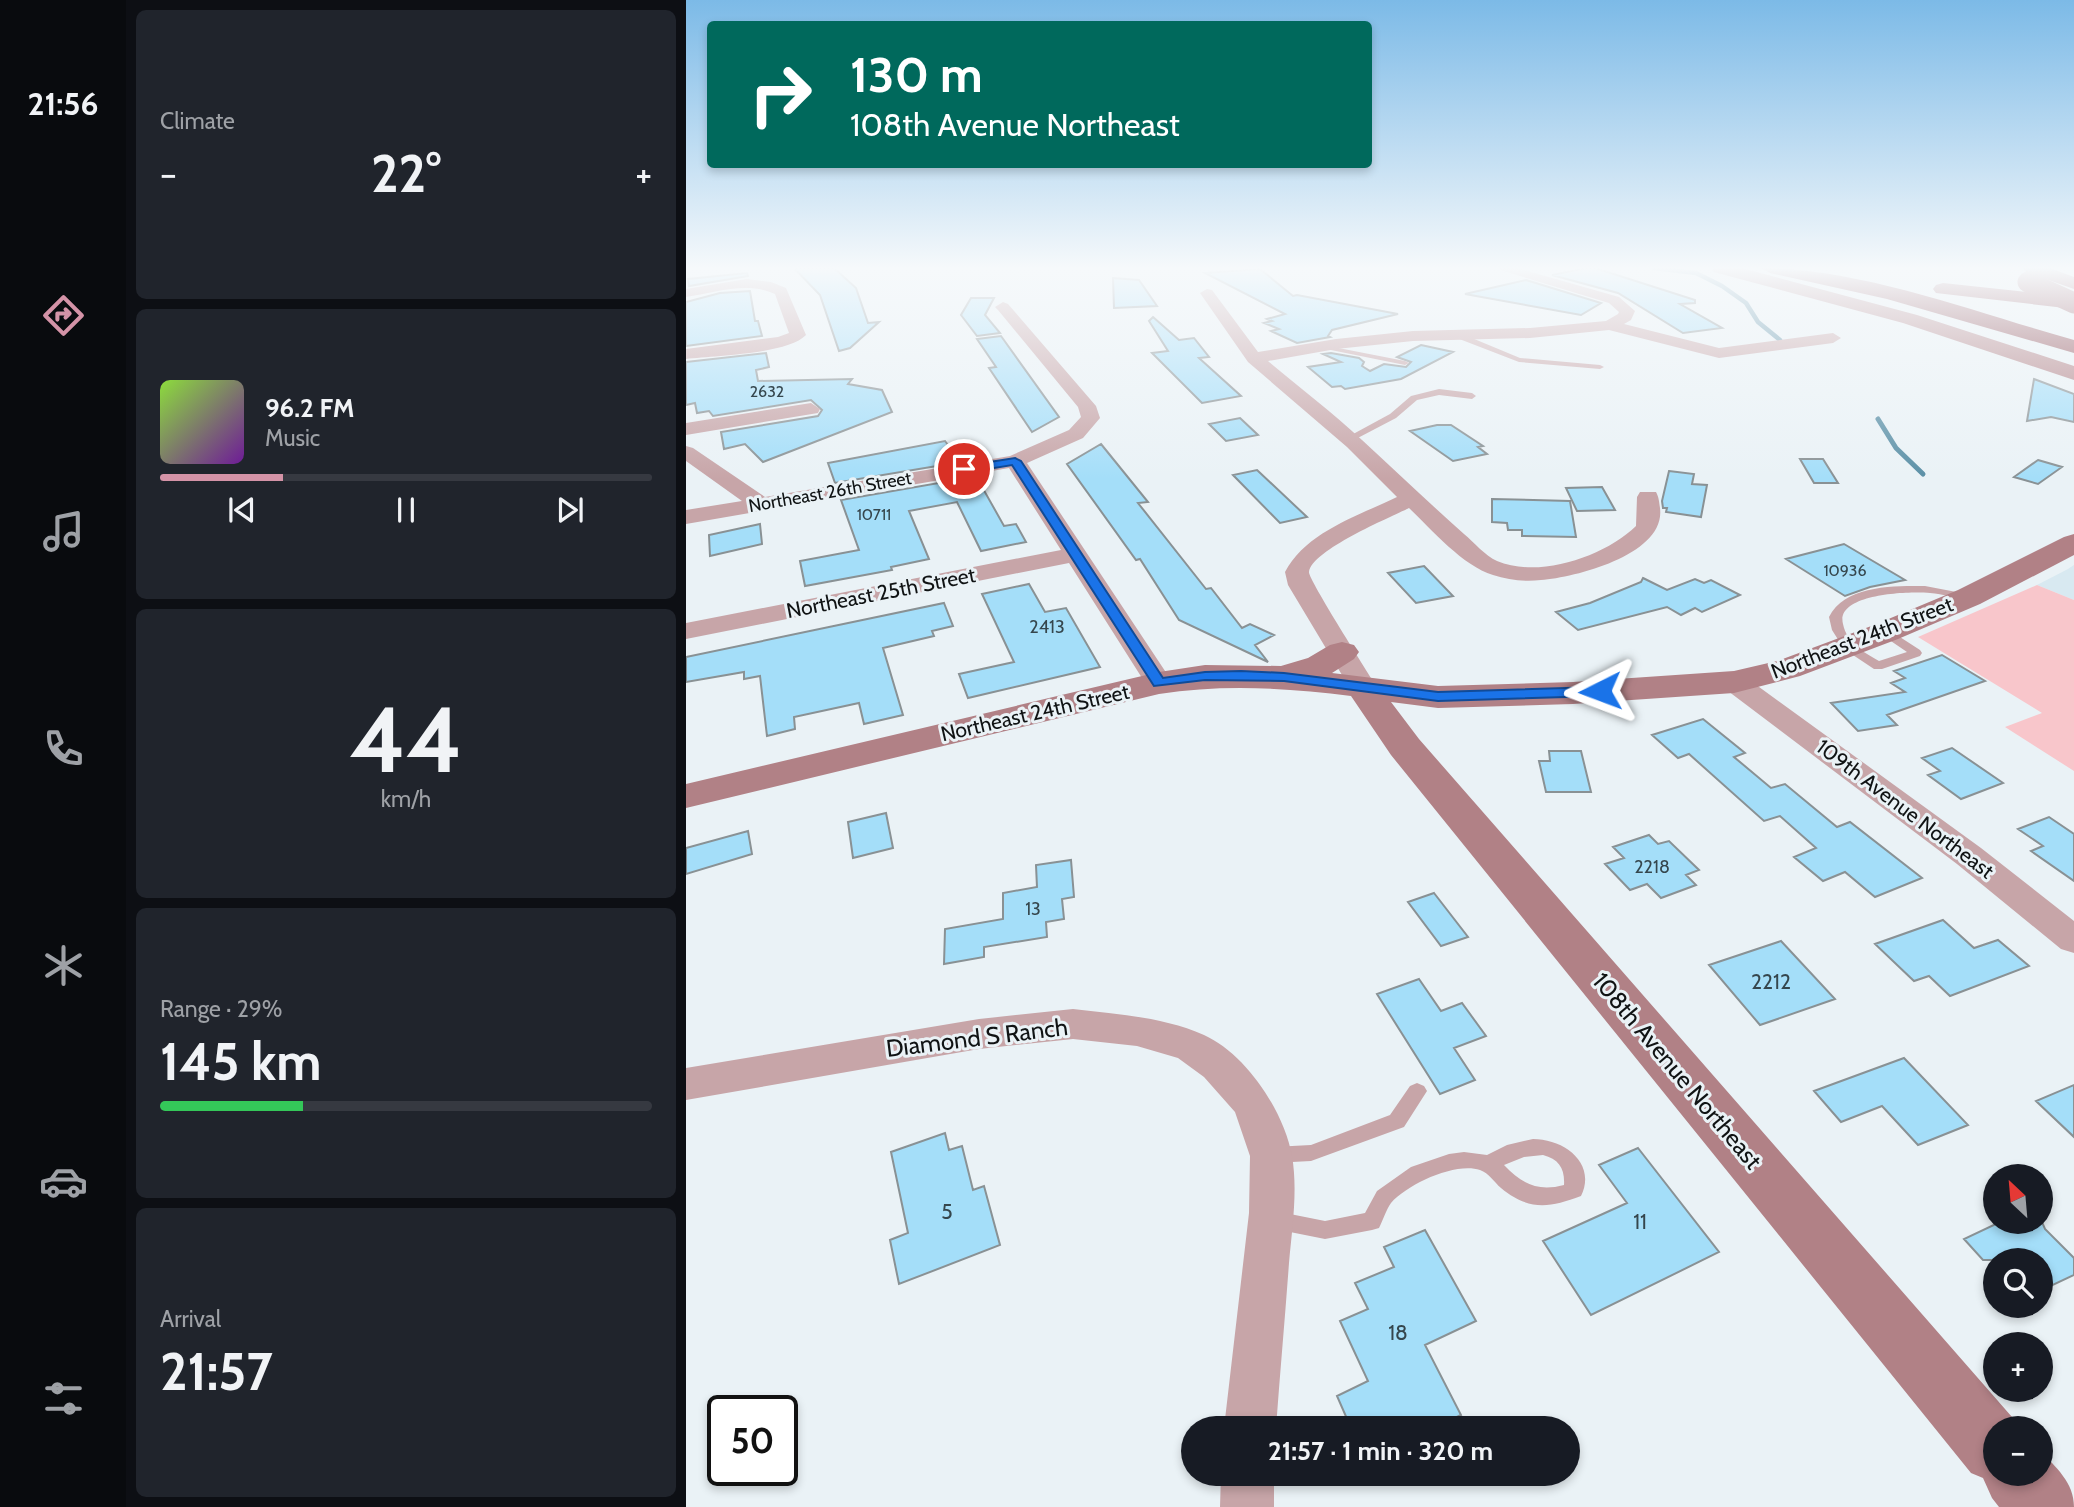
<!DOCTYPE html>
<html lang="en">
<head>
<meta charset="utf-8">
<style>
	body { margin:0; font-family:Cabin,sans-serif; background:#20242c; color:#f1f3f6; height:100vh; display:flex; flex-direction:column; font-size:26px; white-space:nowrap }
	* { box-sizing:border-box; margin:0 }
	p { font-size:23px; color:#9ea1a6 }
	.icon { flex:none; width:38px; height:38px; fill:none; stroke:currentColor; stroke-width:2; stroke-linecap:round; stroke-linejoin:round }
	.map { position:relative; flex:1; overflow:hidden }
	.sheet { display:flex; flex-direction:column; gap:10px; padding:10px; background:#0d0f14; width:560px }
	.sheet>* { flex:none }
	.hud { position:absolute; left:21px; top:21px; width:665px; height:147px; border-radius:7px; box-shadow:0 4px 10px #0003; background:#00695c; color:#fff; overflow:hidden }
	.needle { width:46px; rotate:334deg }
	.tools { position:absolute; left:1297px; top:1164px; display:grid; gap:14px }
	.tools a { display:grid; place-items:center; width:70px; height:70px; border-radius:50%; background:#171b24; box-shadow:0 4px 10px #0003; font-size:35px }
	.speed { position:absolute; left:21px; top:1395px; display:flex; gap:14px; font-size:35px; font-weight:700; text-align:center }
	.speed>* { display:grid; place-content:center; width:91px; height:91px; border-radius:50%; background:#171b24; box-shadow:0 4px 10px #0003; line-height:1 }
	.speed .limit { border:4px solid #111; border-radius:10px; background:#fff; color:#111 }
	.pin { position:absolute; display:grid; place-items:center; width:60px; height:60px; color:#fff; margin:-30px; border:4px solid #fff; border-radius:50%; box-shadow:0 2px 7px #0007 }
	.me { position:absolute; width:77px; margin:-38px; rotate:267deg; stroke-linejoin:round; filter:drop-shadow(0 0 5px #0008) }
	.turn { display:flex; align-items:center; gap:24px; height:147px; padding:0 28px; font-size:32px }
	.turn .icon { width:91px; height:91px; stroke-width:2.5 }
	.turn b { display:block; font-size:49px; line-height:60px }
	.big { font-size:52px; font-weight:700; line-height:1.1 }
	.sheet .card { flex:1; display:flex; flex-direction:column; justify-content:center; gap:10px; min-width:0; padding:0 24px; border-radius:10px; background:#20242c }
	.sheet .dial { align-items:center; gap:0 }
	.dial b { font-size:91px; line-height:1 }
	.song { display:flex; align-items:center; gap:21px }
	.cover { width:84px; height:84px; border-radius:10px; background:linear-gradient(135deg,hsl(90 70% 55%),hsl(280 70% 35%)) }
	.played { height:7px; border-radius:4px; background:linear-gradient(90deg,#d493a7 25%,#363941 25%) }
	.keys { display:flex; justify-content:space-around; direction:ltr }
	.heat { display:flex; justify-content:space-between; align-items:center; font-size:38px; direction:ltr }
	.charge { height:10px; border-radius:5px; background:linear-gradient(90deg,#34c759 29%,#363941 0) }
	.trip { position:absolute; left:495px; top:1416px; width:399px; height:70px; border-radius:35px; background:#171b24; box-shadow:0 4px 10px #0003; font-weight:700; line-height:70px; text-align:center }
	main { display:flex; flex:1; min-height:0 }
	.tabs { display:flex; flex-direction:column; width:126px; justify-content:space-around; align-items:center; background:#090b0e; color:#9ea1a6 }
	.tabs .icon { width:49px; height:49px }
	.tabs .selected { color:#d493a7 }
	.tabs b { font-size:32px; color:#f1f3f6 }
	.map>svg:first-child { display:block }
	.built { fill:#d8e9f1 }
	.green { fill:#f8c6cb }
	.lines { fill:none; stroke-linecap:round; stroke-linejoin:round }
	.stream-far1 { stroke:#5a8fa6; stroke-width:4.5 }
	.stream { stroke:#5a8fa6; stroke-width:5 }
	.building { fill:#a4def9; stroke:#899194; stroke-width:2 }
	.service { fill:#c7a5a8; fill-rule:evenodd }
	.minor { fill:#c7a5a8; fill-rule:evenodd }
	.secondary { fill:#b18186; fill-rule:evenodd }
	.motorway { fill:#904f58; fill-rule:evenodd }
	.motorway-bridge { stroke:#904f58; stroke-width:21 }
	.route { fill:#1a73e8; stroke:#114b97; stroke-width:2 }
	.labels { text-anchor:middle; stroke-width:6; stroke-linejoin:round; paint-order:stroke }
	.far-number-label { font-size:16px; fill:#35464d }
	.far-street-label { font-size:18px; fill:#101314; stroke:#eaf2f6 }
	.number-label { font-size:18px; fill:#35464d }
	.street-label { font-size:21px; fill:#101314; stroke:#eaf2f6 }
	.near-number-label { font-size:21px; fill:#35464d }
	.near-street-label { font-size:24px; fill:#101314; stroke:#eaf2f6 }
</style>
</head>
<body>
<main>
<nav class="tabs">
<b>21:56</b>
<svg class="icon selected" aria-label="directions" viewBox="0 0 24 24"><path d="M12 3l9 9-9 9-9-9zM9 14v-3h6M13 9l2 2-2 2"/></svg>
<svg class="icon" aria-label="music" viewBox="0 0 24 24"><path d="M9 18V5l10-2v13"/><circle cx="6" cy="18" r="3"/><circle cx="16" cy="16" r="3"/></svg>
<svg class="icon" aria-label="phone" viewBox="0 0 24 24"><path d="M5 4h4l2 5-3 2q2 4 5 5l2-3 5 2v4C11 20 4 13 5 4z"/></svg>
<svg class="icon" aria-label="climate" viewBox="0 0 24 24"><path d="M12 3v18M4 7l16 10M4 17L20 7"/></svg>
<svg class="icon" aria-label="car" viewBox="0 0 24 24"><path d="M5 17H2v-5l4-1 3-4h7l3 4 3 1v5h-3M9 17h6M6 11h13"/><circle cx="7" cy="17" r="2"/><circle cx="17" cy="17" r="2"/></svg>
<svg class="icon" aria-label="filters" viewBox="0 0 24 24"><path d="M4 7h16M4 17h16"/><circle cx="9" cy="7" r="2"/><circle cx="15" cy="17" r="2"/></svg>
</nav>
<section class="sheet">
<div class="card"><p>Climate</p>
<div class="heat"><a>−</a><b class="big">22°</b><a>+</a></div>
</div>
<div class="card">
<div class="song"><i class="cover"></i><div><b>96.2 FM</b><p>Music</p></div></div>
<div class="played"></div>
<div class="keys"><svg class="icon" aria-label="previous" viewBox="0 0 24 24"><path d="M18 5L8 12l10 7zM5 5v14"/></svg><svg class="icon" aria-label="pause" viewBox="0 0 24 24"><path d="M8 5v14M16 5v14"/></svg><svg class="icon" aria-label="next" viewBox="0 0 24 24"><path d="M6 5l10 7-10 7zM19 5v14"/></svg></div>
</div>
<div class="card dial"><b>44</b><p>km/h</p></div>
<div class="card"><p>Range · 29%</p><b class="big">145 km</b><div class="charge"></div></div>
<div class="card"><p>Arrival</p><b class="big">21:57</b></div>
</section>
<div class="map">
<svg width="1388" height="1507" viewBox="0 0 1388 1507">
	<rect width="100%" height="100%" fill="#eaf2f6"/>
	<path class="built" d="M1388 565V600L1351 585 1382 569Z"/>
	<path class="green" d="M1351 585 1388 600V771L1319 727 1356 713 1232 637Z"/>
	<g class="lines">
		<path class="stream-far1" d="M968 268 1010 273 1036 286 1060 303 1072 322 1094 340"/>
		<path class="stream" d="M1192 419 1210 448 1237 474"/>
	</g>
	<path class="building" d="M108 268H148L170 288 182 323 193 322 164 348 153 351 134 295Z
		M900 268H909L1009 300V303L994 304 1036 328 997 333 932 293 866 275Z
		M574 269 607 296 611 295 712 314 646 330 642 336 644 337 611 343 585 331 593 329 578 323 586 321 581 319 599 314 519 273Z
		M61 273 62 276 3 286 2 279Z
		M427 278 453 280 471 306 428 308Z
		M840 280 915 303 895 315 779 294Z
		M64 291 69 321H72L76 336 0 346V302L34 293Z
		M285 298H308L299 315 314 333 291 336 275 315Z
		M467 317 493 340 508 338 523 357 513 358 555 396 516 403 466 353 482 351 463 321Z
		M315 336 373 417 346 432 303 368 310 367 291 339Z
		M735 345 767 352 715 379 659 389 655 386 646 387 622 367 655 362 637 354 645 353 673 358 678 362 676 366 684 371 698 364 720 367 725 362 711 357Z
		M80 353 83 367 70 370 72 381 166 379 162 384 196 390 206 412 77 462 59 444 38 449 35 432 132 416 136 410 125 400 27 416 23 411 11 413 9 403 0 405V362Z
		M1348 379 1388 394V422L1365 417 1341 421Z
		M554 418 572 435 540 441 523 424Z
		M751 425H765L797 446 792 447 801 454 767 461 724 431Z
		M259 441 275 462 149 483 142 463Z
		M415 444 462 502 452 503 520 589 525 588 556 628 564 624 588 635 569 645 582 662 493 620 454 559 450 560 381 464Z
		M1114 459H1137L1152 483H1128Z
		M1352 460 1376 467 1352 484 1328 477Z
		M571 470 621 517 594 523 547 475Z
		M983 471 1008 474 1006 484 1021 485 1015 517 980 512 981 508H977L976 501Z
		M287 477 295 485 318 526 330 524 340 542 295 551 271 502 223 511 243 559 205 567 206 570 119 586 114 561 173 550 155 500Z
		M916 487 929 510 891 511 880 488Z
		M806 499 884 501 890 537 836 536V530H822L821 523 806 522Z
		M74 524 76 544 24 556 23 535Z
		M1158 544 1219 580 1184 587 1159 596 1100 559Z
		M738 566 767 596 730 603 702 573Z
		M957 578 981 590 1009 579 1018 583 1025 580 1054 595 1016 612 1009 608 995 615 981 607 892 630 870 612 904 603 955 582Z
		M343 584 359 612 380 608 414 667 282 698 273 674 328 662 296 594Z
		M258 603 267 626 246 631 248 636 197 648 217 715 178 724 173 703 108 717 109 729 81 736 74 676 58 679V672L0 682V657Z
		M1256 655 1299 681 1201 715 1211 725 1172 731 1145 703 1219 692 1205 683 1219 678 1208 671Z
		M1017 719 1059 753 1048 757 1085 788 1099 784 1151 827 1164 822 1236 878 1189 897 1159 872 1137 881 1108 857 1130 848 1094 816 1078 821 1003 754 992 758 966 735Z
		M1266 748 1317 783 1275 799 1242 775 1254 771 1236 758Z
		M863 751H895L905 792H860L853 761H864Z
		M200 813 207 848 167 858 162 822Z
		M1363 817 1388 834V881L1345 851 1357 846 1332 829Z
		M62 831 66 854 0 874V848Z
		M963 835 972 844 983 841 1013 870 1000 875 1010 885 975 898 961 884 944 890 919 864 938 858 927 847Z
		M385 860 388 897 376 899 378 919 360 922 361 937 298 947V957L258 964 259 929 317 919V893L351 887 350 865Z
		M748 893 782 937 755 946 722 902Z
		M1257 920 1288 948 1312 940 1343 966 1264 996 1243 976 1228 981 1189 944Z
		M1095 941 1149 999 1074 1025 1023 965Z
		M733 979 755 1011 776 1003 800 1036 768 1048 789 1080 754 1094 691 994Z
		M1218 1058 1282 1125 1232 1145 1196 1106 1155 1122 1128 1091Z
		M1388 1085V1137L1350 1101Z
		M259 1133 263 1150 276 1146 287 1190 298 1186 314 1245 213 1284 204 1240 222 1233 205 1152Z
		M952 1148 1033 1252 905 1315 857 1241 941 1203 913 1165Z
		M1314 1222H1356L1359 1229 1388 1258V1275L1354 1291V1260H1297L1278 1239Z
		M739 1230 790 1321 739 1345 775 1415 748 1428H665L651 1396 682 1381 654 1321 682 1309 669 1283 708 1267 698 1247Z"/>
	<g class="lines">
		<path class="service" d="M763 331H769L834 358 914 365 918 367 914 369 833 362 763 335Z
			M632 344 719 361 723 363 719 365 635 348H632Z
			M753 389 786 393 790 396 786 399 753 395 731 400 710 418 666 441 658 439 704 414 725 396Z
			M1239 586 1286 595 1288 597 1282 600C1270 598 1257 594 1244 593 1225 591 1149 593 1157 624 1161 643 1177 652 1193 661L1221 652 1196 635 1194 632 1200 628 1234 650 1236 653 1234 656 1196 669H1188L1158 649 1146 630 1143 617C1159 585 1207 586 1239 586Z
			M731 1083 738 1086 741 1091 718 1127 625 1161 587 1163 580 1161 577 1155 580 1149 587 1147 625 1145 704 1115 724 1086Z
			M847 1139C878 1139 911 1163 895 1196 863 1208 843 1211 815 1188 808 1182 803 1173 794 1170 769 1162 722 1184 705 1203 700 1210 697 1220 693 1228L686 1230 639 1239 589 1229 582 1227 578 1220 582 1213 589 1211 639 1221 679 1213 691 1191 725 1167 763 1154 778 1152 801 1155 821 1145ZM857 1155C873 1159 879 1169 878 1185 852 1192 836 1184 818 1165L838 1157Z"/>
		<path class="minor" d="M808 268H831L933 297 949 311 945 320 938 324 1033 348 1147 333 1155 338 1147 343 1033 358 923 330 844 338 727 341 650 349 582 361C613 387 646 412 676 440 710 471 743 503 778 534 788 542 799 556 811 561 854 579 919 556 950 526L951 497 954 492H970C973 498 973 501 974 508 980 554 891 577 855 580 839 582 822 580 807 575 777 566 746 530 723 508 703 518 626 550 623 572 622 579 683 674 692 689L688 695 678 697 668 695 602 585 599 572C620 532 672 516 711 497L661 447 562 362 514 293 521 289 526 290 572 352 650 339 727 331 844 328 920 321 932 314 933 312 923 303Z
			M61 279 85 282 100 288 120 335C102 354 28 356 0 359V349L92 337 103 333 89 294C61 281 28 293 0 297V289Z
			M317 302 322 304 410 406 414 418 397 438 341 463 487 683 483 689 473 691 463 689 383 563 0 639V623L375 550 323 468 0 524V510L56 501 0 461V446L7 448 79 497 324 456 383 430 395 417 392 407 312 310 309 307Z
			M125 403 134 409 132 413 0 435V423Z
			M1048 674 1058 676 1295 848 1388 921V953L1375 949 1271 864 1038 688 1034 682 1038 676Z
			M387 1009C430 1014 478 1017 518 1035 560 1054 598 1111 606 1156 612 1190 606 1229 603 1263 599 1318 594 1373 590 1428H538L563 1213 564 1156 549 1112 518 1077 492 1058 451 1046 387 1039 293 1049 0 1100V1068L293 1019Z
			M535 1474H588V1507H534Z"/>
		<path class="secondary" d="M1025 268H1056L1231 315 1388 366V380L1217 323 1028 272Z
			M1388 534V555L1294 604 1212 639 1114 676 1048 693 887 704 752 708 705 702 733 739 1333 1425 1334 1428H1309V1474H1354V1450C1370 1468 1388 1482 1388 1507H1313L1306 1498 1297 1478 1285 1473 705 755 665 696C600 688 538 684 473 694L0 808V784L473 672 519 665 595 666 622 658 644 645 656 642 668 645 673 652 668 659 646 673 752 686 887 682 1048 671 1091 661 1188 625 1272 590 1378 537Z"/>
		<path class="motorway" d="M1075 268C1175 268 1291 313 1388 340V353L1201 299 1084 273Z
			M1337 268H1364L1388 277V289L1340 272Z
			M1257 283 1388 297V309L1250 293 1247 289 1250 285Z"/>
		<path class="motorway-bridge" d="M1342 282 1388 303"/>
	</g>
	<linearGradient id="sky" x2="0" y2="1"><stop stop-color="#7cbae7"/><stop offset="0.56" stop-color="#f6f9fb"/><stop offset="1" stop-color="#f6f9fb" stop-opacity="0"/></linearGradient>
	<rect width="1388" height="479" fill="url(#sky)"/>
	<path class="route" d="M329 458 335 461 477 678 519 672 555 671 598 673 752 692 914 687 921 691 914 696 752 701 598 681 519 680 468 686 326 465 278 473 273 469 278 466Z"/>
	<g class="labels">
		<g class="far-number-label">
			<text x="81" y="397">2632</text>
			<text x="188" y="520">10711</text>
			<text x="1159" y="576">10936</text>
		</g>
		<g class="far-street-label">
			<text transform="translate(144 492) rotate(-10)" y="6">Northeast 26th Street</text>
		</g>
		<g class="number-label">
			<text x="361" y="633">2413</text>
			<text x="966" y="873">2218</text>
			<text x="347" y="915">13</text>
		</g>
		<g class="street-label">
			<text transform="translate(195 593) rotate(-11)" y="7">Northeast 25th Street</text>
			<text transform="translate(1176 638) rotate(-21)" y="7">Northeast 24th Street</text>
			<text transform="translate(349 713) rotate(-13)" y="7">Northeast 24th Street</text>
			<text transform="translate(1219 809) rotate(37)" y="7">109th Avenue Northeast</text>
		</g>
		<g class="near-number-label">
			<text x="1085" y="989">2212</text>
			<text x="261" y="1219">5</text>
			<text x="954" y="1229">11</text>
			<text x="712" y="1340">18</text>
		</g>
		<g class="near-street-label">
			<text transform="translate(291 1038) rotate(-7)" y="8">Diamond S Ranch</text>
			<text transform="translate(991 1071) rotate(50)" y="8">108th Avenue Northeast</text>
		</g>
	</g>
</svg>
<div class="tools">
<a><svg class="needle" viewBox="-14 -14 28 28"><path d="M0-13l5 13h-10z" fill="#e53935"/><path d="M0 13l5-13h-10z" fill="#9ea1a6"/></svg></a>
<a><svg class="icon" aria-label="search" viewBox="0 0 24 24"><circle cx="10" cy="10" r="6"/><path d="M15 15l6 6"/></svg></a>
<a>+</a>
<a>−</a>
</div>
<div class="speed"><div class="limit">50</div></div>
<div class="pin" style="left:278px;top:469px;background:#d93025"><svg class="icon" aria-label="arrive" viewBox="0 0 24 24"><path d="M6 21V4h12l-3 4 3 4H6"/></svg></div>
<svg class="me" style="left:914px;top:691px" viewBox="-20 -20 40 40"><path d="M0-17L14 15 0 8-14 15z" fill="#1a73e8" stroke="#fff" stroke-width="4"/></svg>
<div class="trip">21:57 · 1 min · 320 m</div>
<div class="hud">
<div class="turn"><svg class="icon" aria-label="right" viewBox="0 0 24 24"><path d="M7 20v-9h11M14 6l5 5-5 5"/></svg><div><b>130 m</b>108th Avenue Northeast</div></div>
</div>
</div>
</main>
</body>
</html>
